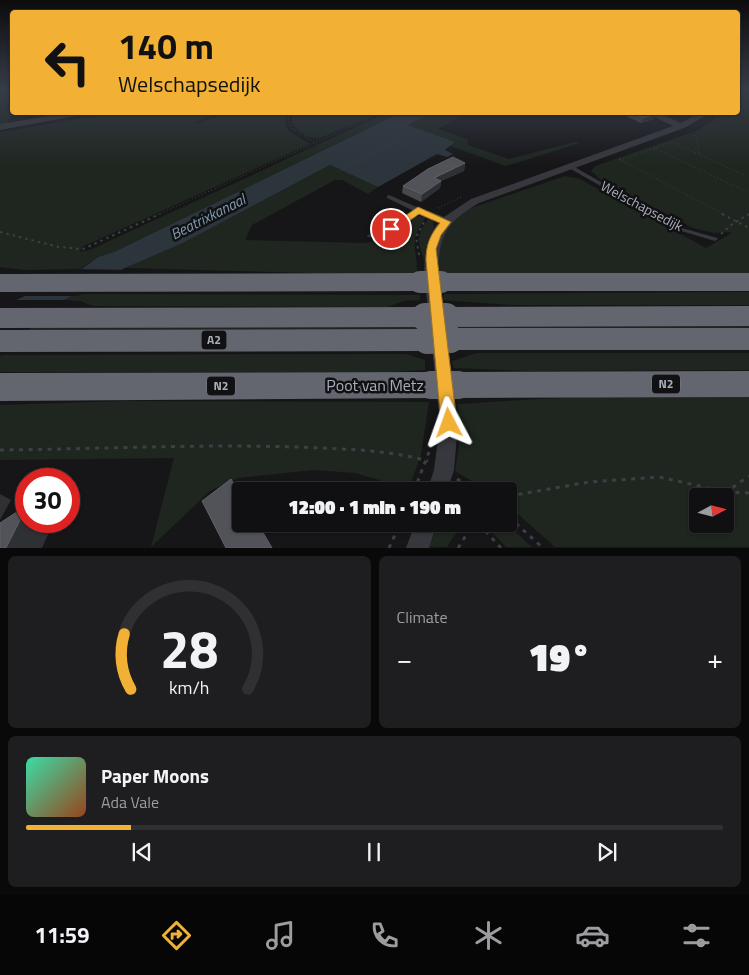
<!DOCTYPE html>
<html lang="en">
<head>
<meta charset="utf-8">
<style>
	body { margin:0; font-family:"Titillium Web",sans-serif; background:#1e1e20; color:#f1f3f6; height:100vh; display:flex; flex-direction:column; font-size:19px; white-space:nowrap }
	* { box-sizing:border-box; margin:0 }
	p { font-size:16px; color:#9c9d9f }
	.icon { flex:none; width:28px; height:28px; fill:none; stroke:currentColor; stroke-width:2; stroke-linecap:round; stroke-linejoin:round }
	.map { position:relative; height:548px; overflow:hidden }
	.details { display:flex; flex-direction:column; gap:8px; padding:8px; background:#09090a; flex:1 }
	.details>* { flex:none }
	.banner { position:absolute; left:10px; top:10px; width:730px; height:105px; border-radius:5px; box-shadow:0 1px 4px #0004,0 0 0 1px #303032; background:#f2b134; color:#111; overflow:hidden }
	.needle { width:32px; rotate:83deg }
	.buttons { position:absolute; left:689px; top:488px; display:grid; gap:10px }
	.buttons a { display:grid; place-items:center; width:45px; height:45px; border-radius:5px; background:#101012; box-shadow:0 1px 4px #0004,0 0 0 1px #303032; font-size:25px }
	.speed { position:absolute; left:15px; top:468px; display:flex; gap:10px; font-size:25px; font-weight:700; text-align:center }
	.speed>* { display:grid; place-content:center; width:65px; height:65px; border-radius:50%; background:#101012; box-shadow:0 1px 4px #0004,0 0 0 1px #303032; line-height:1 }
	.speed .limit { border:8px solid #d22; background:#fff; color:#111 }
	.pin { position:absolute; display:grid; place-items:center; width:42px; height:42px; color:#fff; margin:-21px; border:2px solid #fff; border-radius:50%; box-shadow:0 1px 5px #0007 }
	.me { position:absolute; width:55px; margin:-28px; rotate:356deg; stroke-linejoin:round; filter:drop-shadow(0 0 4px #0008) }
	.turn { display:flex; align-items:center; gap:18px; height:105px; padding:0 25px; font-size:22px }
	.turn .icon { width:65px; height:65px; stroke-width:2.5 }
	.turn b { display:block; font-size:35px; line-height:42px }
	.big { font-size:38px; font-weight:800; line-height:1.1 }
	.details .card { flex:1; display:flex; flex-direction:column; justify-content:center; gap:8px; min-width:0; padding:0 18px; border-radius:8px; background:#1e1e20 }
	.details .dial { align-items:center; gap:0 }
	.dial svg { height:130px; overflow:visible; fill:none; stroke:#303032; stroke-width:7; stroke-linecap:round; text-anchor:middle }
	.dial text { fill:#f1f3f6; stroke:none }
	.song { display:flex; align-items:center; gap:15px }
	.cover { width:60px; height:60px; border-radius:8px; background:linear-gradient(135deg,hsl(160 70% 55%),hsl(20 70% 35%)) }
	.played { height:5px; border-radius:2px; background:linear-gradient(90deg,#f2b134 15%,#303032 15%) }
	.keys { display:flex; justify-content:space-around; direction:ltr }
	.heat { display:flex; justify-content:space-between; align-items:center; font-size:28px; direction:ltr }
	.details .tiles { flex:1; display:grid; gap:8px; grid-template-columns:1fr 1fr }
	.card:last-child { grid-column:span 2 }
	.trip { position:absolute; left:232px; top:482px; width:285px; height:50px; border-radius:5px; background:#101012; box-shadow:0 1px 4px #0004,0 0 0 1px #303032; font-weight:800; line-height:50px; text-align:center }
	.tabs { display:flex; height:80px; justify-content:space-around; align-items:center; background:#060607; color:#9c9d9f }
	.tabs .icon { width:35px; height:35px }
	.tabs .current { color:#f2b134 }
	.tabs b { font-size:22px; color:#f1f3f6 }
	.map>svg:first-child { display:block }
	.green { fill:#1e261f; fill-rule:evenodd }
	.water { fill:#2c353c }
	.pier { fill:#161618 }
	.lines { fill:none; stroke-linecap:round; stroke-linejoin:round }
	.path-far2 { stroke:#3d3f44; stroke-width:1; stroke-dasharray:1 2.5; stroke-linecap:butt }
	.path-far1 { stroke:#3d3f44; stroke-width:2; stroke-dasharray:2.5 4; stroke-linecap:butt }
	.path { stroke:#3d3f44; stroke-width:3; stroke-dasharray:4 5.5; stroke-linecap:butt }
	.lane { fill:#37383d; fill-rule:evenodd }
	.street { fill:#37383d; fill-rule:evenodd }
	.highway { fill:#63666e; fill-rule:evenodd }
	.highway-bridge-far1 { stroke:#63666e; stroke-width:22 }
	.highway-bridge { stroke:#63666e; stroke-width:28 }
	.wall { fill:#47494d }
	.shaded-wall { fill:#2f3033 }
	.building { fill:#525359; stroke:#5f6168 }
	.route { fill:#f2b134; stroke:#9d7322 }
	.labels { text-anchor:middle; stroke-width:5; stroke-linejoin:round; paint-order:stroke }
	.shield { fill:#111113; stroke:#7b7e86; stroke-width:1 }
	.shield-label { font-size:12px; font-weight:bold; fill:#a8adb8 }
	.street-label { font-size:14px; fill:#a8adb8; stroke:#111113 }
	.water-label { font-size:15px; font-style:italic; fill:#7f9bb3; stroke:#111113 }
	.near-street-label { font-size:16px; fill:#a8adb8; stroke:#111113 }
</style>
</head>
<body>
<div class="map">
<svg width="749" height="548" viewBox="0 0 749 548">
	<rect width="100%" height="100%" fill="#161618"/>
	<path class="green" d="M0 90H12V112L14 113 6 124 0 125Z
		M738 90H749V276L439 275C439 266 437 256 439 247 442 230 458 217 471 208L565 176 580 179 706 248 730 234 732 232 714 233 693 228 601 180 591 171 595 166 696 131 713 121 718 113 738 112Z
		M285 112V125L290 132 310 144 82 247 80 252 92 249 386 113H400L114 252 98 257 80 269 24 270 0 267V132L114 113H223L194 122 198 123 228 113Z
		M292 113V112L379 113 318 139 306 136 295 127 292 119Z
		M432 113H466L438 129 467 139 468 145 509 159 575 142 580 143 506 166 450 146 455 143 408 125Z
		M330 165 378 187 368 194 342 180H335L252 225 245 240 365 243 379 240 378 237 395 231 418 216 426 217C407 243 418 248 417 276L125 268 183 243Z
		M429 218 433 220 434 229 429 240 426 265C418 242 414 238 429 218Z
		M749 292V305H511L443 300 444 294Z
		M75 294 420 295V300L404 301 387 307 93 306 80 301 64 300Z
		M749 323V332L449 333 447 325Z
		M35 325H423L424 333H25Z
		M477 353H749V370L529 371 453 368 452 361Z
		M389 354H406L425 360V370L390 372H0V356L4 355Z
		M709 393H749V547H555L509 506V491H488L455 471 459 446 458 404 537 399ZM698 496H725V524H698Z
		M123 401 429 402 421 455 408 491H403L389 483 355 473 314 470 238 478 210 491 151 547 174 458 0 460V405Z
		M439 524H462L447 547H429Z
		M484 524H507L532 547H506Z"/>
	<path class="water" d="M400 113H432L408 125 455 142 445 150 453 154 447 157 437 154 378 187 330 165 183 243 125 268 64 300 0 308 83 268 98 257 114 252Z"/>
	<path class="pier" d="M74 269 129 270 78 296H20Z
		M11 300H70L65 302H56L45 307 39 315 0 333V305Z"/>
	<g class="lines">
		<path class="path-far2" d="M738 103 749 106
			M290 112 288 121 293 129 316 143
			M102 114 110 112
			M695 135 700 155
			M386 138 403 145
			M654 148 749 193
			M619 159 725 215
			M620 160 672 142 749 177
			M338 172 396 142
			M438 208 461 197
			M157 215 383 112
			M747 215 749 214"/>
		<path class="path-far1" d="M722 214 749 228
			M0 232 59 247 83 249 160 214
			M721 234 731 225 749 214
			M419 255 416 237 424 222"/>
		<path class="path" d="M0 450C99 449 197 444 296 447 341 449 385 449 428 461
			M457 479 476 491
			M414 491 429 452
			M726 492 749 493
			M509 496 589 482 659 477 726 492 749 476
			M509 517 543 548
			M479 524 501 548
			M389 548 400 524
			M458 548 473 524"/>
		<path class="lane" d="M571 165 682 228 717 238 718 239 715 241 678 230 569 168V166Z
			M389 195 421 209 432 215 429 217 419 213C405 223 386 238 368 237L367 236 368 235 389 228 414 211 387 198V196Z"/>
		<path class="street" d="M74 112H97L0 130V124Z
			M644 112H656L681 123 701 112H712L684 128 479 203C447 222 439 235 438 272L458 423 454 470 447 491H427L434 470 440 423 424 272C425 254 427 238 438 223L423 215 429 211 444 217 471 199 673 126Z
			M415 524H437L429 548H406Z"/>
		<path class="highway" d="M420 273 429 276 430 279 432 276 441 273H749V291H441L432 288 430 285 429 288 420 291 0 292V274Z
			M749 306V326L446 327 436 322 425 327 0 328V308L425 307 436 312 446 307Z
			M450 328H749V350H450L440 347 439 344 437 348 427 351 0 352V330L427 329 437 332 438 335 440 331Z
			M749 371V397L458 398 447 395 444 389 442 395 431 398 0 401V373L431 372 442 375 444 381 447 375 458 372Z"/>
		<path class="highway-bridge-far1" d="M420 282H441"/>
		<path class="highway-bridge" d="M425 317H446
			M427 340 450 339
			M431 385H458"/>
	</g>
	<path class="wall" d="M617 112H652L654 119 641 123Z
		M465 163 464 171 441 181 440 188 421 202 402 193 403 186Z"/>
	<path class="shaded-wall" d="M656 114 654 119 641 123 643 118Z
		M465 163 464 171 441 181 440 188 421 202 422 194 434 178Z
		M0 494 11 500 0 520Z
		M26 508V521H54L42 548H6Z"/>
	<path class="building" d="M630 112H652L656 114 643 118Z
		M453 157 465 163 434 178 441 181 422 194 403 186 428 169Z
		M231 479 241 496V524H258L272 548H226L202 501Z
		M26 506V508L6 548H0V523Z"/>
	<linearGradient id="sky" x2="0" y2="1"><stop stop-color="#0c0c0d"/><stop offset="0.54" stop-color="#363c48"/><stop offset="1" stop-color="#363c48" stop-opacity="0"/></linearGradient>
	<rect width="749" height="166" fill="url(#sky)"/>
	<path class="route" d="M418 207 451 222 441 235 436 249 457 423 455 428 449 430 444 428 441 423 426 260C426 245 430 235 440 223L419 214 395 231 391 232 386 229Z"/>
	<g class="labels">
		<g class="shield">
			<rect x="201.5" y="330.5" width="25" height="19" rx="4"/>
			<rect x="652" y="374.5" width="28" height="19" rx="4"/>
			<rect x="207" y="376.5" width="28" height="19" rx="4"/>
		</g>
		<g class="shield-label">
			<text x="214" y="344">A2</text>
			<text x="666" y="388">N2</text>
			<text x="221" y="390">N2</text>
		</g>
		<g class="street-label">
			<text transform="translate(642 206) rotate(28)" y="5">Welschapsedijk</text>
		</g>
		<g class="water-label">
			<text transform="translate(208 217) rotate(-27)" y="5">Beatrixkanaal</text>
		</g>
		<g class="near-street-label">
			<text x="375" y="391">Poot van Metz</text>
		</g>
	</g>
</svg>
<div class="buttons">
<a><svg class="needle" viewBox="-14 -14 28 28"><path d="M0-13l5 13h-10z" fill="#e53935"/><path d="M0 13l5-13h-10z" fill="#9c9d9f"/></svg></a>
</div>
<div class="speed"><div class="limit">30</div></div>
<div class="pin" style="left:391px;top:229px;background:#d93025"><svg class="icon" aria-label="arrive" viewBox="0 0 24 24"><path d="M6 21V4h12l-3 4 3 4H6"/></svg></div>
<svg class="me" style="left:449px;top:423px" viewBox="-20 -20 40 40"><path d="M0-17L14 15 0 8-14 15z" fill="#f2b134" stroke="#fff" stroke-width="4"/></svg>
<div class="trip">12:00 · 1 min · 190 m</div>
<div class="banner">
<div class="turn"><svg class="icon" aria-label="left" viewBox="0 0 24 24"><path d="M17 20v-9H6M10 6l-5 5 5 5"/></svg><div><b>140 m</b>Welschapsedijk</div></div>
</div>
</div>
<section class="details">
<div class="tiles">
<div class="card dial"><svg viewBox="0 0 100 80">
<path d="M14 69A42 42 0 1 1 86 69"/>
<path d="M14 69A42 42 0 0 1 10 35" stroke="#f2b134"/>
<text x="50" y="56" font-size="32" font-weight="700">28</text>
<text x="50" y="72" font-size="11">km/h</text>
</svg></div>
<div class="card"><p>Climate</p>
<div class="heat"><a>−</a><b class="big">19°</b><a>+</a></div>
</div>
<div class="card">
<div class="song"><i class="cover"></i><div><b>Paper Moons</b><p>Ada Vale</p></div></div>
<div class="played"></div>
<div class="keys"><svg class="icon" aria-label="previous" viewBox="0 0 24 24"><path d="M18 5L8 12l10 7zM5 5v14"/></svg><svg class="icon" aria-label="pause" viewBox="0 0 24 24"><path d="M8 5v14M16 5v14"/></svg><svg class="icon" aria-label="next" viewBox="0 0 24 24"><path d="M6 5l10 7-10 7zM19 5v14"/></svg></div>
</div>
</div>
</section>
<nav class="tabs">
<b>11:59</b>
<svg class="icon current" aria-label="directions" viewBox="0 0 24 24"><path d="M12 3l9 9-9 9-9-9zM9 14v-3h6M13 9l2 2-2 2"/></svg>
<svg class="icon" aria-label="music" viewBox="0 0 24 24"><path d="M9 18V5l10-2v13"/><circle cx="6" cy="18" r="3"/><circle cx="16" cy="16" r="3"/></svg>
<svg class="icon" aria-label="phone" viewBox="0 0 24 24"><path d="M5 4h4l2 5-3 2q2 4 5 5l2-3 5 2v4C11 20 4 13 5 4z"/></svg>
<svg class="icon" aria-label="climate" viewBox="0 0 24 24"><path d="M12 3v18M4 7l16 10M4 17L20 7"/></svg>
<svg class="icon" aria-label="car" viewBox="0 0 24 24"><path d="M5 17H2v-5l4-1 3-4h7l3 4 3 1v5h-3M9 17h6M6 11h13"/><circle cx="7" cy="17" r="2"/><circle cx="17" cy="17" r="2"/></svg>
<svg class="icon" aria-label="filters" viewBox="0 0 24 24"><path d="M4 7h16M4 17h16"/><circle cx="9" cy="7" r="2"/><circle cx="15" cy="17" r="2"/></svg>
</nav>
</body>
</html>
